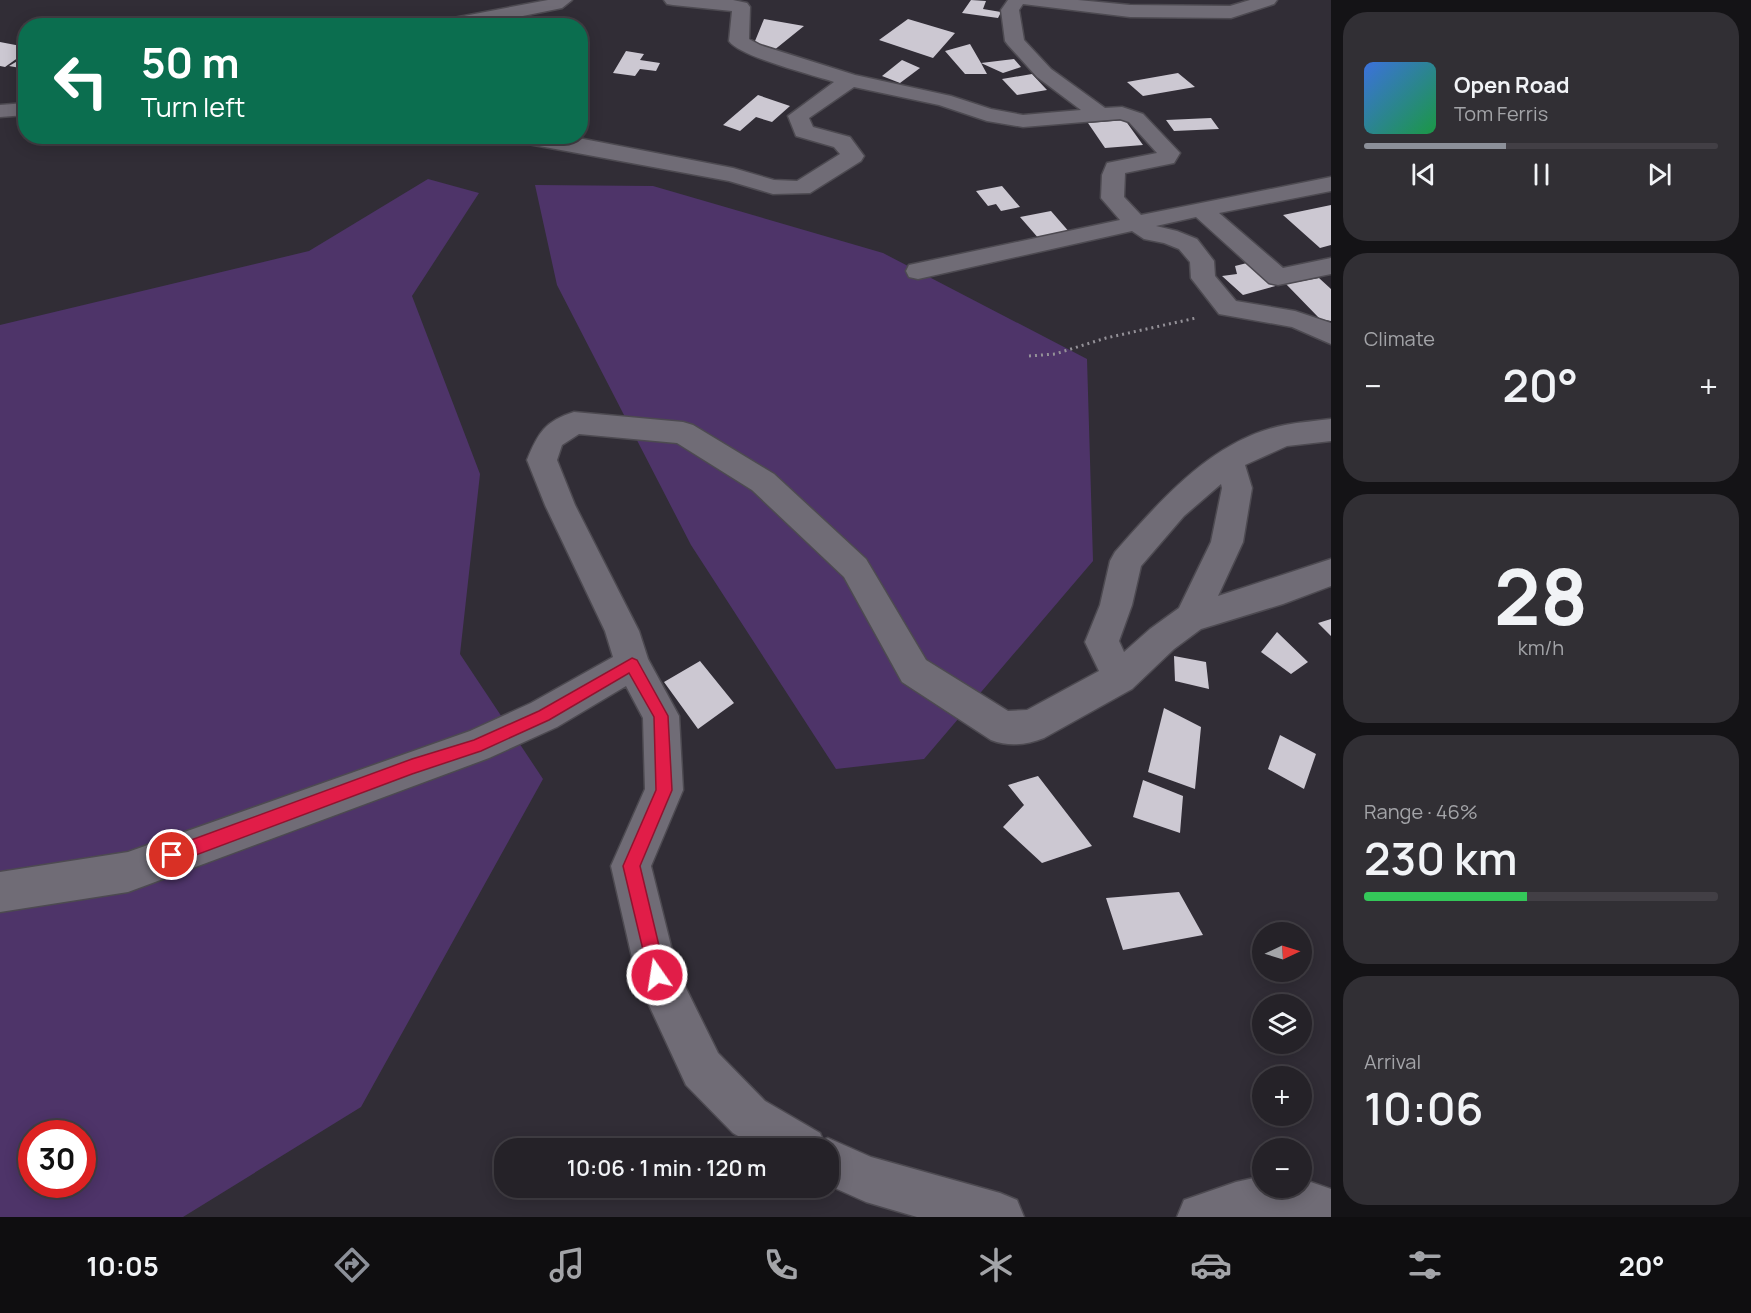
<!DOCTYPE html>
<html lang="en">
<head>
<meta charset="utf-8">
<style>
	body { margin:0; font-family:Manrope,sans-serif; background:#312f34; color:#f1f3f6; height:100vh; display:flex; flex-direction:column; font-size:22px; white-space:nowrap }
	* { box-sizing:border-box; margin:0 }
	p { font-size:20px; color:#a3a4a8 }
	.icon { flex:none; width:33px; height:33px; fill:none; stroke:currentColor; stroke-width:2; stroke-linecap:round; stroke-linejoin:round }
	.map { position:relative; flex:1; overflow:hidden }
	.panel { display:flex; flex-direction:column; gap:12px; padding:12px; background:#141316; width:420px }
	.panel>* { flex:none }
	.banner { position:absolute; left:18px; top:18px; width:570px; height:126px; border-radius:24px; box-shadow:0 3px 15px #0003,0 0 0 2px #423f45; background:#0b6e4f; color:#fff; overflow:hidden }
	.needle { width:39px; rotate:86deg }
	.buttons { position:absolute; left:1252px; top:922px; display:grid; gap:12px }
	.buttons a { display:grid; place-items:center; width:60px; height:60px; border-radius:50%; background:#252228; box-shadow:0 3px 15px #0003,0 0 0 2px #423f45; font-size:30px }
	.speed { position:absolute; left:18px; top:1120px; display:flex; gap:12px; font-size:30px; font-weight:700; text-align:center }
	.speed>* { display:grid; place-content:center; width:78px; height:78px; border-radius:50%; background:#252228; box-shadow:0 3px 15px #0003,0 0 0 2px #423f45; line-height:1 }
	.speed .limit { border:9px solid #d22; background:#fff; color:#111 }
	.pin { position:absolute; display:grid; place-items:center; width:51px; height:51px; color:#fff; margin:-26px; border:3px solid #fff; border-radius:50%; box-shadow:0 2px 6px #0007 }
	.me { position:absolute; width:66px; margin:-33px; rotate:347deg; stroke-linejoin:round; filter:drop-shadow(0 0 4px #0008) }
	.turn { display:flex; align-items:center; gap:21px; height:126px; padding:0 24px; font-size:27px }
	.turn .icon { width:78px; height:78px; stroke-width:2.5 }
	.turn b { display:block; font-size:42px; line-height:51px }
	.big { font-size:45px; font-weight:600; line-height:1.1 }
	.panel .card { flex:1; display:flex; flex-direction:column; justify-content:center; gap:9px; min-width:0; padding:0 21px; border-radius:24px; background:#312f34 }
	.panel .dial { align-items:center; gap:0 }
	.dial b { font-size:78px; line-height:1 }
	.song { display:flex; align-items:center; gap:18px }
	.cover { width:72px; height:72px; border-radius:9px; background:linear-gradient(135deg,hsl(220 70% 55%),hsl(140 70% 35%)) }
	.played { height:6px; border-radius:3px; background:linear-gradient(90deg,#8c9099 40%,#423f45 40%) }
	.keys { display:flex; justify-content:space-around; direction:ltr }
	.heat { display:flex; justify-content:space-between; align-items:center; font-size:33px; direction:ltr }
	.charge { height:9px; border-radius:4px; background:linear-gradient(90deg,#34c759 46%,#423f45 0) }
	.trip { position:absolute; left:494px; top:1138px; width:345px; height:60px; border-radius:24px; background:#252228; box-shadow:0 3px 15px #0003,0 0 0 2px #423f45; font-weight:600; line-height:60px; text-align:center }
	.tab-bar { display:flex; height:96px; justify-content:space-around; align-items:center; background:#0f0e10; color:#a3a4a8 }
	.tab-bar .icon { width:42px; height:42px }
	.tab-bar .active { color:#8c9099 }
	.tab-bar b { font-size:27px; color:#f1f3f6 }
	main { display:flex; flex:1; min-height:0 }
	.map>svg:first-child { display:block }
	.green { fill:#4e3469; fill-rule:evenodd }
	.building { fill:#ccc8d2 }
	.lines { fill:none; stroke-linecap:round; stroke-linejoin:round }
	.minor-casing { stroke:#4d4a51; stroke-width:3 }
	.path { stroke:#949198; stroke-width:3; stroke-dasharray:2 4; stroke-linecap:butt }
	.minor { fill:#706c76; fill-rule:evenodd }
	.route { fill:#e11d48; stroke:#92132f; stroke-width:1.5 }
</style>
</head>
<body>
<main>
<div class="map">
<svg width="1331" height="1217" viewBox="0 0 1331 1217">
	<rect width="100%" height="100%" fill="#312d36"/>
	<path class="green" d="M428 179 479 193 412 296 480 474 460 654 543 779 361 1107 183 1217H0V325L309 251ZM32 1134H82V1185H32Z
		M535 185 653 186 883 253 1087 359 1093 561 924 759 836 769 691 545 557 285Z"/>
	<path class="building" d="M971 0 986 1 983 9 1001 12 998 18 962 13Z
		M517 14 554 19 550 26H508Z
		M764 19 804 26 773 51 753 46Z
		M908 19 955 33 933 58 879 40Z
		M0 42 26 47V52L5 67 0 66Z
		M970 44 981 63 987 74H965L945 51Z
		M626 51 644 54 640 60 660 63 656 71 640 69 635 76 613 73Z
		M26 56V69L9 66Z
		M1014 59 1021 67 1003 73 981 63Z
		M902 60 920 68 900 83 882 76Z
		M1178 73 1195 87 1143 96 1127 82Z
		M1032 74 1047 90 1017 95 1002 79Z
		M758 95 790 106 772 122 756 117 740 131 723 125Z
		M1211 118 1219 129 1174 131 1166 120Z
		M1125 120 1143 145 1105 148 1088 123Z
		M1002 186 1020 207 1001 211 996 204 988 206 976 191Z
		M1331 205V245L1320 248 1283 215Z
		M1051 211 1071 234 1040 240 1020 217Z
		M1255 261 1279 285 1243 295 1222 276 1237 274 1235 266Z
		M1319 278 1331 289V321L1320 319 1286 284Z
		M1331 619V636L1318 623Z
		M1277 632 1308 662 1291 674 1261 652Z
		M1174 656 1206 662 1209 689 1175 681Z
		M700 661 734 703 698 729 664 682Z
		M1164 708 1201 727 1195 789 1148 772Z
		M1280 735 1316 754 1304 789 1268 769Z
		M1038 776 1092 846 1042 863 1003 827 1024 805 1008 785Z
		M1143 780 1183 796 1180 833 1133 817Z
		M1179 892 1203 935 1123 950 1106 898Z"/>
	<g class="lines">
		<defs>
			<path id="minor" d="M548 0H572L562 8 474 26H434L436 22 443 20Z
				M664 0H733L747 3 750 7 749 39 760 45 855 75 951 96 991 109 1023 115 1081 110 1037 77 1008 45 1005 41 1001 10 1008 0H1078L1130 5 1230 6 1250 0H1277L1274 4 1231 18 1130 17 1023 4 1019 10 1024 40 1051 69 1105 108 1122 107 1143 114 1180 153 1174 163 1125 173 1124 197 1141 215 1331 177V191L1219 213 1283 268 1331 258V274L1278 285 1269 283 1196 217 1156 226 1177 231 1197 239 1214 261 1215 276 1236 301 1295 311 1331 323V344L1292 327 1219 314 1191 278 1190 262 1179 249 1164 243 1144 239 1132 231 918 279 909 277 906 271 909 265 1120 220 1101 198 1102 175 1107 163 1157 153 1129 122 1120 119 1023 127 987 121 939 105 854 87 809 118 813 127 850 137 864 156 861 161 810 193 773 194 729 181 512 141 510 136H568L733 168 774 180 797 181 840 154 834 147 796 136 788 116 834 82C813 75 740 57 729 41L732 11 673 5 667 4Z
				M26 103V115L0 117V105Z
				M456 136H496L494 141C482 143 470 143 458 141Z
				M574 412 683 422 693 425 774 474 866 559 926 660 1008 711 1027 710 1099 671 1085 642 1100 605 1110 561 1115 552C1161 500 1213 439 1285 425 1300 422 1316 421 1331 419V441L1287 446 1245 465 1252 488 1243 542 1218 596 1331 559V586L1283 604 1201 629 1174 649 1132 689 1044 738C1026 745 1009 747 991 740L902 682 844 577 752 490 677 443 579 434 562 445 557 460 575 505 639 631 648 659 679 716 683 790 651 866 677 970 718 1053 765 1101 820 1133 823 1140 828 1138 871 1157 1000 1193 1017 1200 1024 1217H917L866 1202 828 1185V1149H760L733 1133 686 1085 642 990 636 975 611 866 645 789 643 718 626 686 557 727 489 758 128 892 0 912V872L128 852 470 731 531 703 613 657 605 631 545 505 527 460C538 433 545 421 574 412ZM1221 484 1222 488 1211 542 1179 608 1150 629 1124 652 1119 641 1132 605 1141 566 1184 516Z
				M1263 1176V1188H1302V1179L1331 1189V1217H1177L1184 1200 1236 1182Z"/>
		</defs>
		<use href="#minor" class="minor-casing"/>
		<path class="path" d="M1029 356 1055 354 1106 338 1196 318"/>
		<use href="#minor" class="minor"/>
	</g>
	<path class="route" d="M632 658 637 660 668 716 672 790 640 866 666 975 663 981 657 984 651 981 649 975 623 866 656 790 654 717 629 673 549 720 481 751 412 774 172 864 166 861 164 855 166 850 172 847 412 759 474 740 539 711Z"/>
</svg>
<div class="buttons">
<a><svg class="needle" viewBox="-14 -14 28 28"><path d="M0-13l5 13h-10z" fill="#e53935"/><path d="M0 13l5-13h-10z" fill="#a3a4a8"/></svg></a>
<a><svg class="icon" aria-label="layers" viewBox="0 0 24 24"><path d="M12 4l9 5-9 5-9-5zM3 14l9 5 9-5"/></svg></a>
<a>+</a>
<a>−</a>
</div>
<div class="speed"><div class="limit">30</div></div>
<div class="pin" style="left:172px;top:855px;background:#d93025"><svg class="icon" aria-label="arrive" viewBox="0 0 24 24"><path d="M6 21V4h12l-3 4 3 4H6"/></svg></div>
<svg class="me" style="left:657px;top:975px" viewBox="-20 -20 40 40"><circle r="17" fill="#e11d48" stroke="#fff" stroke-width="3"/><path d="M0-11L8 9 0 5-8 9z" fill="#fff"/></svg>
<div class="trip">10:06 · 1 min · 120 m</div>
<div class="banner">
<div class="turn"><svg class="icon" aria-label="left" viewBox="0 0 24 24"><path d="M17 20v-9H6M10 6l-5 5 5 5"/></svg><div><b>50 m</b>Turn left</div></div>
</div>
</div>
<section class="panel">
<div class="card">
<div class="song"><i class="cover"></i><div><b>Open Road</b><p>Tom Ferris</p></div></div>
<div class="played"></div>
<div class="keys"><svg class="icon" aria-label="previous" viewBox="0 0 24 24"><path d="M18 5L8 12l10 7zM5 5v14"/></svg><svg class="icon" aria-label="pause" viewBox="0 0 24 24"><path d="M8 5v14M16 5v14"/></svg><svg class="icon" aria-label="next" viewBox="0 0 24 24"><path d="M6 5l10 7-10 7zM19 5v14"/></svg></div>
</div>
<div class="card"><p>Climate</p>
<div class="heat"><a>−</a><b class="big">20°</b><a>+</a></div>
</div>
<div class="card dial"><b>28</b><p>km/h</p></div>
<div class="card"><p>Range · 46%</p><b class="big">230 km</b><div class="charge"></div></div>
<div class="card"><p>Arrival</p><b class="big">10:06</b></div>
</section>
</main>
<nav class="tab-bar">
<b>10:05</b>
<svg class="icon active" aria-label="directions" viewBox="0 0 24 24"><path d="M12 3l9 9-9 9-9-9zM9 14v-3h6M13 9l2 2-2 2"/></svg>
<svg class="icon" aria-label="music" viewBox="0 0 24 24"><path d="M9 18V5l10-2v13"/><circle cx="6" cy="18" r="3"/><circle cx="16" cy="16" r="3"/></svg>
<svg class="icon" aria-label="phone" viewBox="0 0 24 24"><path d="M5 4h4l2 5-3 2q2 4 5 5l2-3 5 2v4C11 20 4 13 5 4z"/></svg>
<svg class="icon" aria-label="climate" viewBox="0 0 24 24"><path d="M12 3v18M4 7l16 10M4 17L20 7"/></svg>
<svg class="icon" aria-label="car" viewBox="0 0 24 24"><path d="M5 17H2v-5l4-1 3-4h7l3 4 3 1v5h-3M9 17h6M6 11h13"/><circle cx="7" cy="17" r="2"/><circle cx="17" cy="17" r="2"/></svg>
<svg class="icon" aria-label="filters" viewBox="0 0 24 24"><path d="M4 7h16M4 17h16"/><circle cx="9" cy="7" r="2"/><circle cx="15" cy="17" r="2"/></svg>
<b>20°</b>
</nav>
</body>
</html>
